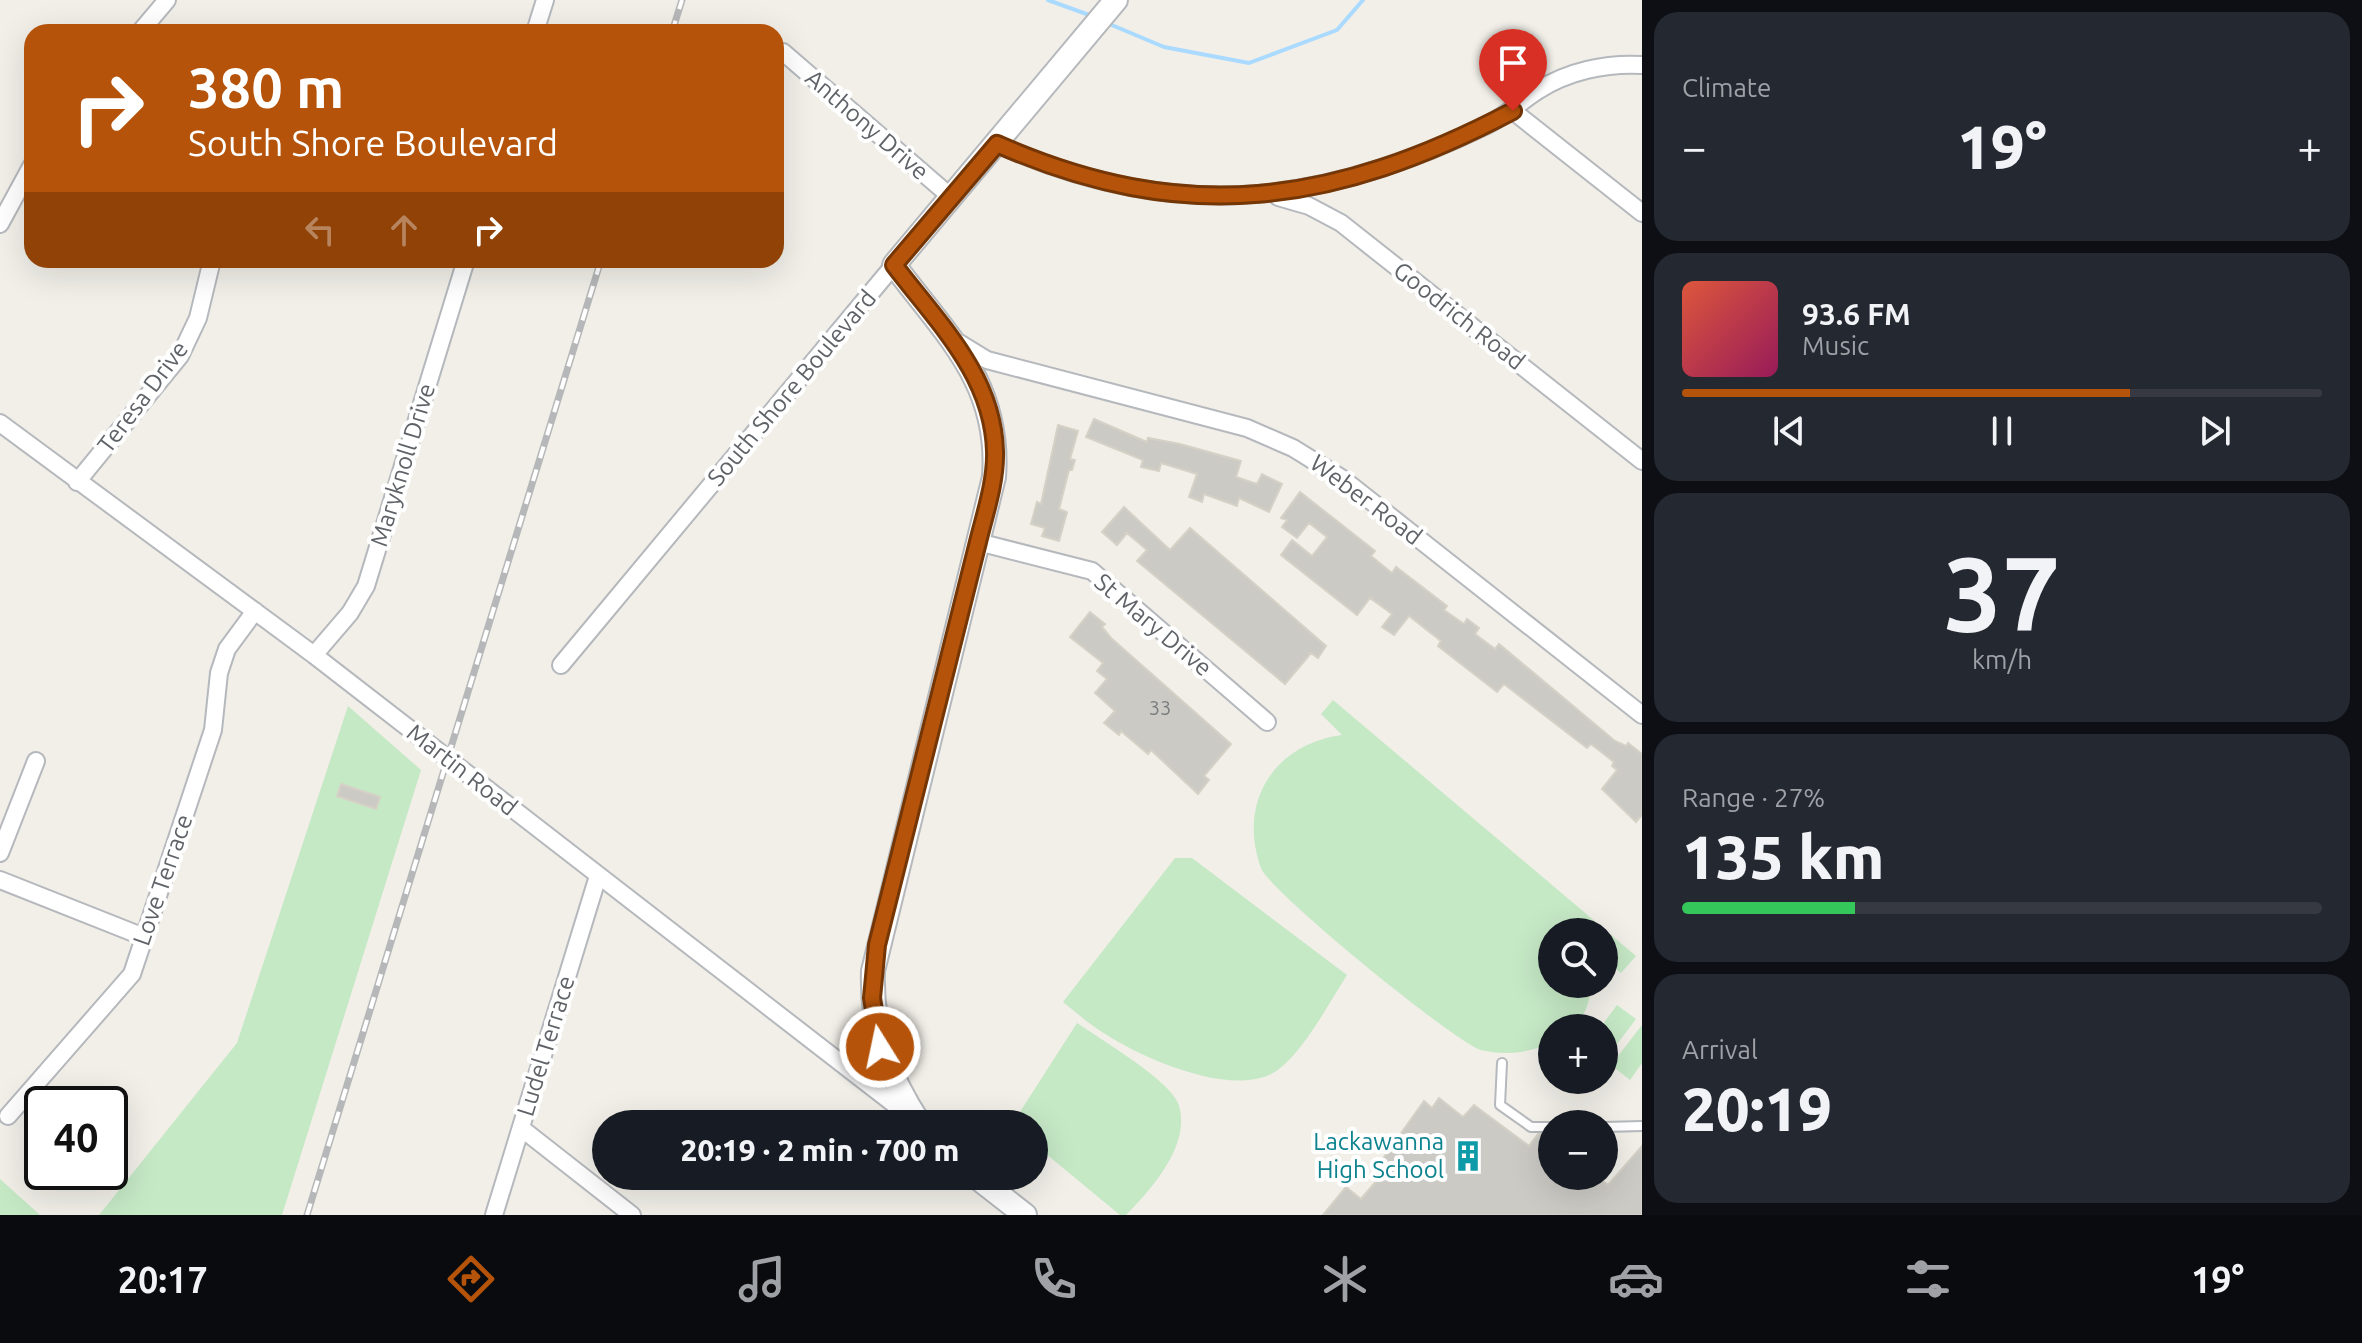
<!DOCTYPE html>
<html lang="en">
<head>
<meta charset="utf-8">
<style>
	body { margin:0; font-family:Ubuntu,sans-serif; background:#242831; color:#f1f3f6; height:100vh; display:flex; flex-direction:column; font-size:30px; white-space:nowrap }
	* { box-sizing:border-box; margin:0 }
	p { font-size:26px; color:#9ea1a6 }
	.icon { flex:none; width:44px; height:44px; fill:none; stroke:currentColor; stroke-width:2; stroke-linecap:round; stroke-linejoin:round }
	.map { position:relative; flex:1; overflow:hidden }
	.side { display:flex; flex-direction:column; gap:12px; padding:12px; background:#0d0f14; width:720px }
	.side>* { flex:none }
	.guide { position:absolute; left:24px; top:24px; width:760px; height:244px; border-radius:24px; box-shadow:0 8px 32px #0002; background:#b45309; color:#fff; overflow:hidden }
	.fabs { position:absolute; left:1538px; top:918px; display:grid; gap:16px }
	.fabs a { display:grid; place-items:center; width:80px; height:80px; border-radius:50%; background:#171b24; box-shadow:0 8px 32px #0002; font-size:40px }
	.speed { position:absolute; left:24px; top:1086px; display:flex; gap:16px; font-size:40px; font-weight:700; text-align:center }
	.speed>* { display:grid; place-content:center; width:104px; height:104px; border-radius:50%; background:#171b24; box-shadow:0 8px 32px #0002; line-height:1 }
	.speed .limit { border:4px solid #111; border-radius:12px; background:#fff; color:#111 }
	.pin { position:absolute; display:grid; place-items:center; width:68px; height:68px; color:#fff; margin:-82px -34px; border-radius:50% 50% 50% 0; rotate:-45deg; box-shadow:0 0 8px #0007 }
	.pin .icon { rotate:45deg }
	.me { position:absolute; width:88px; margin:-44px; rotate:350deg; stroke-linejoin:round; filter:drop-shadow(0 0 6px #0008) }
	.turn { display:flex; align-items:center; gap:28px; height:168px; padding:0 32px; font-size:36px }
	.turn .icon { width:104px; height:104px; stroke-width:2.5 }
	.turn b { display:block; font-size:56px; line-height:68px }
	.lanes { display:flex; align-items:center; height:76px; padding:0 32px; background:#0003; justify-content:center; gap:40px; direction:ltr }
	.lanes .off { opacity:.35 }
	.big { font-size:60px; font-weight:800; line-height:1.1 }
	.side .card { flex:1; display:flex; flex-direction:column; justify-content:center; gap:12px; min-width:0; padding:0 28px; border-radius:24px; background:#242831 }
	.side .dial { align-items:center; gap:0 }
	.dial b { font-size:104px; line-height:1 }
	.song { display:flex; align-items:center; gap:24px }
	.cover { width:96px; height:96px; border-radius:12px; background:linear-gradient(135deg,hsl(10 70% 55%),hsl(330 70% 35%)) }
	.played { height:8px; border-radius:4px; background:linear-gradient(90deg,#b45309 70%,#363941 70%) }
	.keys { display:flex; justify-content:space-around; direction:ltr }
	.heat { display:flex; justify-content:space-between; align-items:center; font-size:44px; direction:ltr }
	.charge { height:12px; border-radius:6px; background:linear-gradient(90deg,#34c759 27%,#363941 0) }
	.trip { position:absolute; left:592px; top:1110px; width:456px; height:80px; border-radius:40px; background:#171b24; box-shadow:0 8px 32px #0002; font-weight:800; line-height:80px; text-align:center }
	.dock { display:flex; height:128px; justify-content:space-around; align-items:center; background:#090b0e; color:#9ea1a6 }
	.dock .icon { width:56px; height:56px }
	.dock .on { color:#b45309 }
	.dock b { font-size:36px; color:#f1f3f6 }
	main { display:flex; flex:1; min-height:0 }
	.map>svg:first-child { display:block }
	.green { fill:#c5e8c5 }
	.lines { fill:none; stroke-linecap:round; stroke-linejoin:round }
	.stream { stroke:#aadaff; stroke-width:4 }
	.building { fill:#cccac5; stroke:#d6d1c6; stroke-width:2 }
	.service-casing { stroke:#b5b8bc; stroke-width:12 }
	.minor-casing { stroke:#b5b8bc; stroke-width:20 }
	.tertiary-casing { stroke:#b5b8bc; stroke-width:26 }
	.service { stroke:#fff; stroke-width:8 }
	.minor { stroke:#fff; stroke-width:16 }
	.tertiary { stroke:#fff; stroke-width:22 }
	.rail-casing { stroke:#b6b7b8; stroke-width:7 }
	.rail { stroke:#fff; stroke-width:4; stroke-dasharray:12; stroke-linecap:butt }
	.route-casing { stroke:#753606; stroke-width:20 }
	.route { stroke:#b45309; stroke-width:14 }
	.labels { text-anchor:middle; stroke-width:8; stroke-linejoin:round; paint-order:stroke }
	.number-label { font-size:20px; fill:#7a7d7f }
	.street-label { font-size:24px; fill:#5f6368; stroke:#fff }
	.culture-label { font-size:24px; fill:#0d838f; stroke:#fff; text-anchor:end }
</style>
</head>
<body>
<main>
<div class="map">
<svg width="1642" height="1215" viewBox="0 0 1642 1215">
	<rect width="100%" height="100%" fill="#f1efe8"/>
	<path class="green" d="M1333 700 1636 956 1621 973 1604 960V932H1552V984H1592C1587 1013 1583 1028 1552 1028V1042C1530 1053 1505 1056 1481 1050 1456 1043 1269 891 1261 868 1237 801 1275 744 1342 735L1321 714Z
		M348 706 421 770 282 1215H99L237 1043Z
		M1175 858H1192L1347 975C1329 1003 1305 1049 1279 1069 1239 1101 1144 1059 1107 1035 1091 1026 1077 1013 1063 1002Z
		M1617 1005 1636 1019 1605 1060 1604 1028H1600Z
		M1077 1023C1100 1039 1168 1079 1178 1103 1193 1143 1151 1190 1126 1215H1120L1034 1144V1124H1020L1018 1115Z
		M1642 1025V1063L1630 1080 1611 1065Z
		M0 1179 40 1215H0Z"/>
	<g class="lines">
		<path class="stream" d="M1048 0 1092 16
			M1107 23 1164 47 1249 63 1337 30 1363 0"/>
	</g>
	<path class="building" d="M1094 419 1147 442 1148 438 1180 444 1241 461 1236 477 1257 484 1262 474 1282 484 1269 512 1239 498 1237 506 1204 494 1202 502 1189 497 1197 474 1161 463 1159 471 1141 467 1143 460 1086 437Z
		M1058 425 1078 431 1070 459 1075 460 1072 470H1069L1059 509 1067 512 1059 541 1042 536 1045 528 1031 524 1037 502 1041 504Z
		M1300 492 1375 551 1371 556 1392 573 1396 567 1447 606 1444 610 1464 624 1467 619 1479 628 1475 634 1495 649 1499 644 1615 741 1626 746 1628 743 1642 754V815L1636 822 1602 789 1617 770 1612 766 1614 762 1591 744 1587 748 1504 684 1497 692 1438 646 1441 641 1409 616 1394 635 1382 627 1392 614 1370 598 1357 615 1281 555 1292 540 1312 556 1327 537 1309 523 1297 538 1282 527 1287 520 1281 518Z
		M1124 507 1170 550 1190 528 1326 646 1318 658 1311 653 1285 684 1137 561 1147 550 1127 533 1117 545 1102 532Z
		M1090 612 1105 624 1102 627 1111 638 1231 744 1204 776 1209 780 1198 794 1151 750 1148 754 1121 731 1119 735 1104 723 1115 711 1095 693 1107 679 1097 671 1103 663 1070 637Z
		M341 784 380 797 376 809 337 796Z
		M1439 1098 1463 1117 1474 1105 1529 1146 1538 1134H1546L1552 1139V1176H1597L1608 1185 1642 1146V1215H1323L1346 1187 1361 1199 1383 1173 1377 1167 1424 1101 1432 1108Z"/>
	<g class="lines">
		<defs>
			<path id="service" d="M1502 1063 1500 1105 1531 1127H1552
				M1604 1127 1642 1126"/>
			<path id="minor" d="M140 32 167 0
				M535 32 545 0
				M783 52 951 197
				M1513 111 1642 213
				M997 144C1172 223 1318 207 1487 125 1507 115 1520 102 1537 91 1568 71 1606 63 1642 65
				M1278 197 1309 206 1341 223 1642 461
				M0 224 32 165
				M956 341 987 360 1247 428 1293 448 1343 479 1642 715
				M0 423 314 655 912 1118
				M77 482 180 356 198 318 212 260
				M978 542 1092 571 1267 722
				M314 655 350 613 366 586 466 260
				M561 665 894 265
				M0 853 36 761
				M0 880 144 937
				M8 1116 132 974 213 730 219 673 227 649 255 611
				M521 1128 632 1215
				M494 1215 598 876"/>
			<path id="tertiary" d="M920 1124C888 1076 871 1029 873 971L994 477C1001 383 946 335 894 265L1116 0
				M975 1176 1025 1215"/>
		</defs>
		<use href="#service" class="service-casing"/>
		<use href="#minor" class="minor-casing"/>
		<use href="#tertiary" class="tertiary-casing"/>
		<use href="#service" class="service"/>
		<use href="#minor" class="minor"/>
		<use href="#tertiary" class="tertiary"/>
		<defs>
			<path id="rail" d="M672 32 682 0
				M307 1215 601 260"/>
		</defs>
		<use href="#rail" class="rail-casing"/>
		<use href="#rail" class="rail"/>
	</g>
	<g class="lines">
		<defs>
			<path id="route" d="M880 1047 872 998 877 945 978 542C985 513 996 482 995 451 993 375 937 322 894 265L997 144C1185 227 1334 205 1513 111"/>
		</defs>
		<use href="#route" class="route-casing"/>
		<use href="#route" class="route"/>
	</g>
	<defs>
		<symbol id="building-bare" viewBox="-9 -9 18 18"><path d="M-4-6H4V6H1V3H-1V6H-4ZM-2.5-4.3h1.7v1.8h-1.7ZM.8-4.3h1.7v1.8H.8ZM-2.5-1h1.7V.8h-1.7ZM.8-1h1.7V.8H.8Z" fill="#0f9aa8" stroke="#fff" stroke-width="2.5" paint-order="stroke"/></symbol>
	</defs>
	<g fill-rule="evenodd">
		<use href="#building-bare" x="1446" y="1134" width="44" height="44"/>
	</g>
	<g class="labels">
		<g class="number-label">
			<text x="1160" y="715">33</text>
		</g>
		<g class="street-label">
			<text transform="translate(867 125) rotate(41)" y="8">Anthony Drive</text>
			<text transform="translate(1459 316) rotate(38)" y="8">Goodrich Road</text>
			<text transform="translate(792 388) rotate(-50)" y="8">South Shore Boulevard</text>
			<text transform="translate(143 397) rotate(-53)" y="8">Teresa Drive</text>
			<text transform="translate(403 465) rotate(-73)" y="8">Maryknoll Drive</text>
			<text transform="translate(1366 500) rotate(37)" y="8">Weber Road</text>
			<text transform="translate(1153 625) rotate(40)" y="8">St Mary Drive</text>
			<text transform="translate(462 770) rotate(38)" y="8">Martin Road</text>
			<text transform="translate(163 880) rotate(-71)" y="8">Love Terrace</text>
			<text transform="translate(546 1046) rotate(-73)" y="8">Ludel Terrace</text>
		</g>
		<g class="culture-label">
			<text x="1444" y="1150">Lackawanna<tspan x="1444" dy="28">High School</tspan></text>
		</g>
	</g>
</svg>
<div class="fabs">
<a><svg class="icon" aria-label="search" viewBox="0 0 24 24"><circle cx="10" cy="10" r="6"/><path d="M15 15l6 6"/></svg></a>
<a>+</a>
<a>−</a>
</div>
<div class="speed"><div class="limit">40</div></div>
<div class="pin" style="left:1513px;top:111px;background:#d93025"><svg class="icon" aria-label="arrive" viewBox="0 0 24 24"><path d="M6 21V4h12l-3 4 3 4H6"/></svg></div>
<svg class="me" style="left:880px;top:1047px" viewBox="-20 -20 40 40"><circle r="17" fill="#b45309" stroke="#fff" stroke-width="3"/><path d="M0-11L8 9 0 5-8 9z" fill="#fff"/></svg>
<div class="trip">20:19 · 2 min · 700 m</div>
<div class="guide">
<div class="turn"><svg class="icon" aria-label="right" viewBox="0 0 24 24"><path d="M7 20v-9h11M14 6l5 5-5 5"/></svg><div><b>380 m</b>South Shore Boulevard</div></div>
<div class="lanes"><svg class="icon off" aria-label="left" viewBox="0 0 24 24"><path d="M17 20v-9H6M10 6l-5 5 5 5"/></svg><svg class="icon off" aria-label="ahead" viewBox="0 0 24 24"><path d="M12 20V5M6 11l6-6 6 6"/></svg><svg class="icon" aria-label="right" viewBox="0 0 24 24"><path d="M7 20v-9h11M14 6l5 5-5 5"/></svg></div>
</div>
</div>
<section class="side">
<div class="card"><p>Climate</p>
<div class="heat"><a>−</a><b class="big">19°</b><a>+</a></div>
</div>
<div class="card">
<div class="song"><i class="cover"></i><div><b>93.6 FM</b><p>Music</p></div></div>
<div class="played"></div>
<div class="keys"><svg class="icon" aria-label="previous" viewBox="0 0 24 24"><path d="M18 5L8 12l10 7zM5 5v14"/></svg><svg class="icon" aria-label="pause" viewBox="0 0 24 24"><path d="M8 5v14M16 5v14"/></svg><svg class="icon" aria-label="next" viewBox="0 0 24 24"><path d="M6 5l10 7-10 7zM19 5v14"/></svg></div>
</div>
<div class="card dial"><b>37</b><p>km/h</p></div>
<div class="card"><p>Range · 27%</p><b class="big">135 km</b><div class="charge"></div></div>
<div class="card"><p>Arrival</p><b class="big">20:19</b></div>
</section>
</main>
<nav class="dock">
<b>20:17</b>
<svg class="icon on" aria-label="directions" viewBox="0 0 24 24"><path d="M12 3l9 9-9 9-9-9zM9 14v-3h6M13 9l2 2-2 2"/></svg>
<svg class="icon" aria-label="music" viewBox="0 0 24 24"><path d="M9 18V5l10-2v13"/><circle cx="6" cy="18" r="3"/><circle cx="16" cy="16" r="3"/></svg>
<svg class="icon" aria-label="phone" viewBox="0 0 24 24"><path d="M5 4h4l2 5-3 2q2 4 5 5l2-3 5 2v4C11 20 4 13 5 4z"/></svg>
<svg class="icon" aria-label="climate" viewBox="0 0 24 24"><path d="M12 3v18M4 7l16 10M4 17L20 7"/></svg>
<svg class="icon" aria-label="car" viewBox="0 0 24 24"><path d="M5 17H2v-5l4-1 3-4h7l3 4 3 1v5h-3M9 17h6M6 11h13"/><circle cx="7" cy="17" r="2"/><circle cx="17" cy="17" r="2"/></svg>
<svg class="icon" aria-label="filters" viewBox="0 0 24 24"><path d="M4 7h16M4 17h16"/><circle cx="9" cy="7" r="2"/><circle cx="15" cy="17" r="2"/></svg>
<b>19°</b>
</nav>
</body>
</html>
